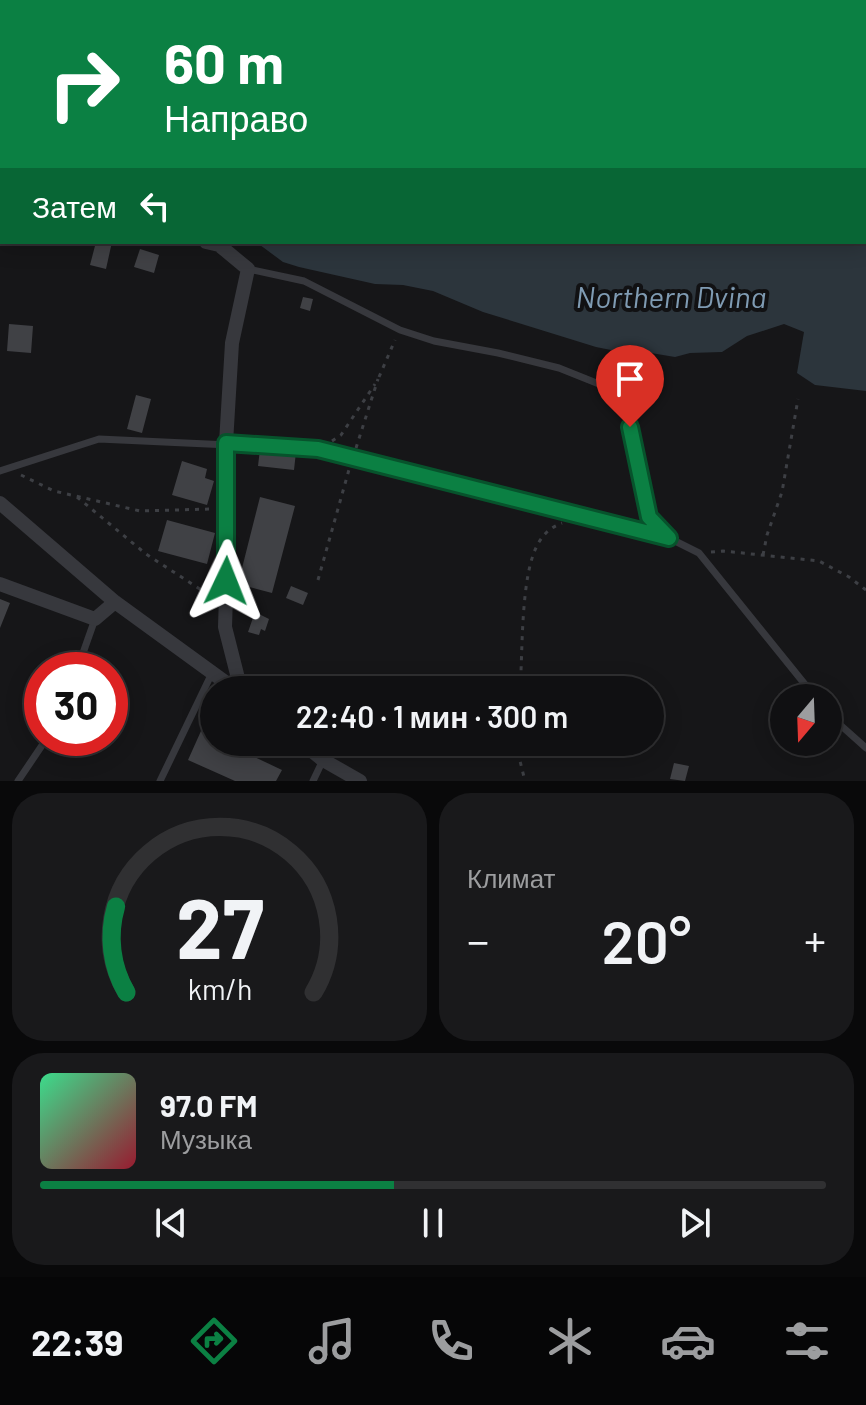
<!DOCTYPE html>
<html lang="ru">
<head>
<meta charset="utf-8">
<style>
	body { margin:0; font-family:Barlow,sans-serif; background:#19191b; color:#f1f3f6; height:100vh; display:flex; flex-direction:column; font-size:30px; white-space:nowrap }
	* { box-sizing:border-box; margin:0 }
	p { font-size:26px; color:#9c9d9f }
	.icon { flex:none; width:44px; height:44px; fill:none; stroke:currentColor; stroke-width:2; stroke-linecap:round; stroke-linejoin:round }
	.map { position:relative; height:781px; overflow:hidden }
	.side { display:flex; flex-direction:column; gap:12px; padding:12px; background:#09090a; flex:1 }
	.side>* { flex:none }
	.top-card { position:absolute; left:0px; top:0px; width:866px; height:244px; box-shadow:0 4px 20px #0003,0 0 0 2px #303032; background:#0b8043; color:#fff; overflow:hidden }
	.needle { width:52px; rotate:199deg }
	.fabs { position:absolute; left:770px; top:684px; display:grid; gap:16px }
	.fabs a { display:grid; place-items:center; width:72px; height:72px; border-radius:50%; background:#101012; box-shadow:0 4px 20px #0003,0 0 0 2px #303032; font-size:40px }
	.speed { position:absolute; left:24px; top:652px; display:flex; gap:16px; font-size:40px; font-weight:700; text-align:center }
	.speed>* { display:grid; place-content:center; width:104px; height:104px; border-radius:50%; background:#101012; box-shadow:0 4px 20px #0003,0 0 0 2px #303032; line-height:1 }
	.speed .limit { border:12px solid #d22; background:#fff; color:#111 }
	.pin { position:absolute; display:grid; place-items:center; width:68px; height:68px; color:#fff; margin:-82px -34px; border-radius:50% 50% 50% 0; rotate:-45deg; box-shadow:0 0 8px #0007 }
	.pin .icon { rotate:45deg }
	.me { position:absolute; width:88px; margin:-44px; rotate:2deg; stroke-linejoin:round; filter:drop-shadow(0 0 6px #0008) }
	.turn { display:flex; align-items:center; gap:28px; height:168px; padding:0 32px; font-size:36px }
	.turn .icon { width:104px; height:104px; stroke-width:2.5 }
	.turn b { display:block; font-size:56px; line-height:68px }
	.then { display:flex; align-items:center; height:76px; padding:0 32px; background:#0003; gap:16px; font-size:30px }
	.big { font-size:60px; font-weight:600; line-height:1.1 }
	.side .widget { flex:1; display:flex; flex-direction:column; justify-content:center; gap:12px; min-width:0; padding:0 28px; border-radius:32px; background:#19191b }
	.side .dial { align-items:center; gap:0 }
	.dial svg { height:208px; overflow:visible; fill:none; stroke:#303032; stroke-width:7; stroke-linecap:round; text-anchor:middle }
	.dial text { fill:#f1f3f6; stroke:none }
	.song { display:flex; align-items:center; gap:24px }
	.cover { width:96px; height:96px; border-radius:12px; background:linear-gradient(135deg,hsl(150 70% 55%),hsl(350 70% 35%)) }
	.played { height:8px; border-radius:4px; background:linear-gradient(90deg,#0b8043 45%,#303032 45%) }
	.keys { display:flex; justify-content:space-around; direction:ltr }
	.heat { display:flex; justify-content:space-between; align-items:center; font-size:44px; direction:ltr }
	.side .tiles { flex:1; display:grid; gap:12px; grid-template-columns:1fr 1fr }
	.widget:last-child { grid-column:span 2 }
	.trip { position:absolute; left:200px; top:676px; width:464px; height:80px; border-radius:40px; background:#101012; box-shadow:0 4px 20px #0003,0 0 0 2px #303032; font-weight:600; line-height:80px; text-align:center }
	.dock { display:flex; height:128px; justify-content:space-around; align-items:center; background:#060607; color:#9c9d9f }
	.dock .icon { width:56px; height:56px }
	.dock .current { color:#0b8043 }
	.dock b { font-size:36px; color:#f1f3f6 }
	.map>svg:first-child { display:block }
	.water { fill:#2c353c }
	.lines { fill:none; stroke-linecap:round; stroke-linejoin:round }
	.ferry { stroke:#7f9bb3; stroke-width:2; stroke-dasharray:10 8; stroke-linecap:butt }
	.building { fill:#404145 }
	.path { stroke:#3d3f44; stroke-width:3; stroke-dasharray:4 6; stroke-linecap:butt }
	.service { stroke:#37383d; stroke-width:7 }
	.minor { stroke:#37383d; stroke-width:14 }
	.route-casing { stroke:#07532c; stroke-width:20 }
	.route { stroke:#0b8043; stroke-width:14 }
	.labels { text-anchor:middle; stroke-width:8; stroke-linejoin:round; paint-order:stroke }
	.water-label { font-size:30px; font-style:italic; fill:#7f9bb3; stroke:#111113 }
</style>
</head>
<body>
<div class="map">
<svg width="866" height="781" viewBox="0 0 866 781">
	<rect width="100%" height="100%" fill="#161618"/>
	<path class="water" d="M0 0H866V391L815 385 797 373 804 332 784 324 747 336 722 352 690 353 675 357 639 351 631 345 621 352 596 347 483 312 433 291 403 285 375 284 299 267 283 262 256 242H864V2H2L0 173Z"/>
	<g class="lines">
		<path class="ferry" d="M230 2 231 0
			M357 2 360 0"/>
	</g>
	<path class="building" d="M96 242H112L106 269 90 265Z
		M140 249 159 255 154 273 134 267Z
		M303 297 313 299 310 311 300 308Z
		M9 324 33 326 31 353 7 351Z
		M136 395 151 399 142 433 127 429Z
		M260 449 296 452 294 470 258 466Z
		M182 461 207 469 205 478 214 481 207 505 172 495Z
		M260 497 295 506 272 593 238 584Z
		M167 520 215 533 207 564 158 551Z
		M291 586 308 593 303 605 286 598Z
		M0 599 10 603 0 628Z
		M255 612 269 619 265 631 261 629 259 635 248 632Z
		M201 731 214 738V742H223L282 770 276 781H235L188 760Z
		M674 763 689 766 685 781 670 779Z"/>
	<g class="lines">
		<path class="path" d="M379 377 395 340
			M332 441 341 435 375 384
			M356 448 378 379
			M21 475 54 491 140 511 211 509
			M77 497 146 554 212 597
			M711 552 723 551 819 561 849 577 866 590
			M763 555 767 535 782 492 798 399
			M318 580 350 466
			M520 690C523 652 520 573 539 542 545 532 552 527 562 523
			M520 742V761L525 781"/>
		<path class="service" d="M248 269 304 281 400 330 434 341 498 353 559 368 599 384 619 400 630 427 649 517 669 538 699 553 816 698
			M0 471 99 439 318 449 667 538
			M77 670 95 619
			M828 714 866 748
			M18 781 47 738
			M160 781 212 673
			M313 781 323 760"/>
		<path class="minor" d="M0 226 2 225
			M206 242 219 245 248 269 232 343 226 443 228 531 225 627 241 690
			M0 503 115 602 236 690
			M0 584 95 619 115 602
			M301 742 323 760 360 781"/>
	</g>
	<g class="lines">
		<defs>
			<path id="route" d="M226 581V443L318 449 669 538 649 517 630 427"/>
		</defs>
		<use href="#route" class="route-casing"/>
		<use href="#route" class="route"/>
	</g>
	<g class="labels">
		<g class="water-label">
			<text x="671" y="308">Northern Dvina</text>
		</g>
	</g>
</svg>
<div class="fabs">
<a><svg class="needle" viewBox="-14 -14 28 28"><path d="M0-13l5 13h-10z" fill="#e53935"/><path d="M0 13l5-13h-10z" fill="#9c9d9f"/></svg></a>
</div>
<div class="speed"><div class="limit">30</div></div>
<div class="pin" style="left:630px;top:427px;background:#d93025"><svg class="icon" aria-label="arrive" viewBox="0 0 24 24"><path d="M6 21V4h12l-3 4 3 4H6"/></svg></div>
<svg class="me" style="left:226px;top:581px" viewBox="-20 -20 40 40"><path d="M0-17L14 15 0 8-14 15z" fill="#0b8043" stroke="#fff" stroke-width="4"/></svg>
<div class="trip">22:40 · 1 мин · 300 m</div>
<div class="top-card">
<div class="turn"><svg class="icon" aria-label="right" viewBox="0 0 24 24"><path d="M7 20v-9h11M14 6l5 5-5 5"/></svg><div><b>60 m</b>Направо</div></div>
<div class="then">Затем<svg class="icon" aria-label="left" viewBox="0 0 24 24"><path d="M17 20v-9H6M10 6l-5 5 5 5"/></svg></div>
</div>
</div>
<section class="side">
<div class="tiles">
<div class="widget dial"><svg viewBox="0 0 100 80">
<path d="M14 69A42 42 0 1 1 86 69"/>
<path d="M14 69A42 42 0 0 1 10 36" stroke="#0b8043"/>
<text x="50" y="56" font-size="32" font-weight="700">27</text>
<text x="50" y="72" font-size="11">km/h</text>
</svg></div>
<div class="widget"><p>Климат</p>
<div class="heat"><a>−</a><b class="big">20°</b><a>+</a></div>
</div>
<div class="widget">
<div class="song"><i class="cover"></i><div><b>97.0 FM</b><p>Музыка</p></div></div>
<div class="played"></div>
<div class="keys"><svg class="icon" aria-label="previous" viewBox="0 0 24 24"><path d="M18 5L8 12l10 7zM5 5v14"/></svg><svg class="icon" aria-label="pause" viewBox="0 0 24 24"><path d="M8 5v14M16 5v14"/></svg><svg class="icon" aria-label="next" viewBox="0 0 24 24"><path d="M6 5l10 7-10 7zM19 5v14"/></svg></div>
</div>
</div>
</section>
<nav class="dock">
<b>22:39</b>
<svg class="icon current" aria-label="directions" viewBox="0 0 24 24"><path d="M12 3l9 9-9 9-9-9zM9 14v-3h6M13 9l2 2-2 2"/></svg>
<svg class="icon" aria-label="music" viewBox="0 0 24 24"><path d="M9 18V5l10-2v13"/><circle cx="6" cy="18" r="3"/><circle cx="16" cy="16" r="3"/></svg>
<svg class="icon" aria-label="phone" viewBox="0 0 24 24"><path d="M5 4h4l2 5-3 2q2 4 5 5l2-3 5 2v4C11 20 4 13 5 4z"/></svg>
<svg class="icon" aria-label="climate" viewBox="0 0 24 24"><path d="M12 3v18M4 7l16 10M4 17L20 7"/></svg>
<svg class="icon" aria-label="car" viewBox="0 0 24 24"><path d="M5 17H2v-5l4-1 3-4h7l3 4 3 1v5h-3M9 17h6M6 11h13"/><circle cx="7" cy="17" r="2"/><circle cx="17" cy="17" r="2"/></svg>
<svg class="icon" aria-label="filters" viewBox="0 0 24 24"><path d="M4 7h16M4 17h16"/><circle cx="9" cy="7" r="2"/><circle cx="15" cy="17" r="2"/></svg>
</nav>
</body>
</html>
